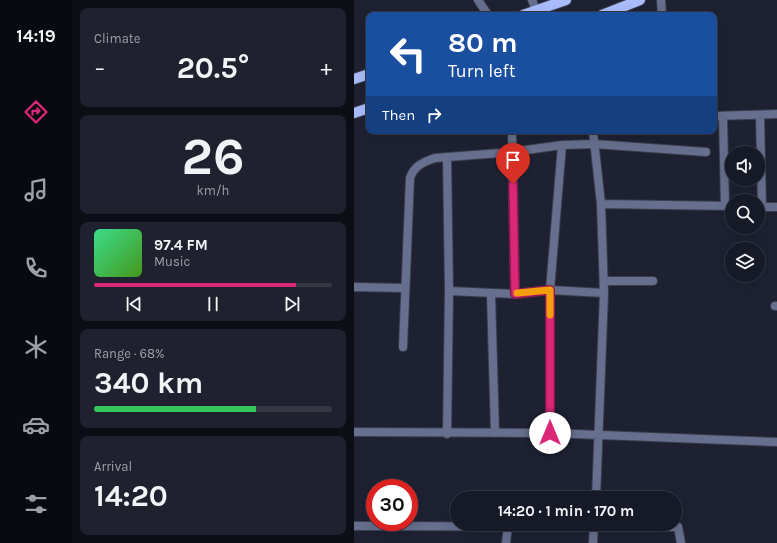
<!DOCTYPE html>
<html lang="en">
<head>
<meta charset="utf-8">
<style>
	body { margin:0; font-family:Karla,sans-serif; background:#1f222e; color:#f1f3f6; height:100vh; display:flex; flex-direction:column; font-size:15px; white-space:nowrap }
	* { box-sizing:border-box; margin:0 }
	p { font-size:13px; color:#9ea0a7 }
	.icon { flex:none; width:22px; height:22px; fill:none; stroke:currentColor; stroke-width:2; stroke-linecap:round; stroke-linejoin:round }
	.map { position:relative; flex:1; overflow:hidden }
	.drawer { display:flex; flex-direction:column; gap:8px; padding:8px; background:#0c0e15; width:282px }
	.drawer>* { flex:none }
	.banner { position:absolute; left:12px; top:12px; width:351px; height:122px; border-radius:8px; box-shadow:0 4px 16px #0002,0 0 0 1px #353843; background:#1a4fa0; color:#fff; overflow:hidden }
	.tools { position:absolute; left:371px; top:146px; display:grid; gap:8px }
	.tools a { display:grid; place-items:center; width:40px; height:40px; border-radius:50%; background:#161926; box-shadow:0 4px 16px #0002,0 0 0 1px #353843; font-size:20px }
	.speed { position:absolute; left:12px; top:479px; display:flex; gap:8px; font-size:20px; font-weight:700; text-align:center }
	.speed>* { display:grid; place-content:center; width:52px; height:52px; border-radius:50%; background:#161926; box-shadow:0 4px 16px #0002,0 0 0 1px #353843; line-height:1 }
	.speed .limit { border:6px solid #d22; background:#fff; color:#111 }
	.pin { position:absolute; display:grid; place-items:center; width:34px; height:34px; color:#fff; margin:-41px -17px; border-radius:50% 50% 50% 0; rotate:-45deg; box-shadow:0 0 4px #0007 }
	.pin .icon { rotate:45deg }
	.me { position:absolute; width:44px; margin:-22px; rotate:0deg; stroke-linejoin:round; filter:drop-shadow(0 0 3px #0008) }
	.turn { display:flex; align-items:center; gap:14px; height:84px; padding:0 16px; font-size:18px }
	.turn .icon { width:52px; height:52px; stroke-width:2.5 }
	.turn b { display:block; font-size:28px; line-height:34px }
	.then { display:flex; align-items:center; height:38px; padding:0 16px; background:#0003; gap:8px; font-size:15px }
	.big { font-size:30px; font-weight:700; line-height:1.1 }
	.drawer .widget { flex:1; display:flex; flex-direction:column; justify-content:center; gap:6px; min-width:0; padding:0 14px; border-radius:8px; background:#1f222e }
	.drawer .dial { align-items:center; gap:0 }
	.dial b { font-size:52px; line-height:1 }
	.song { display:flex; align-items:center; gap:12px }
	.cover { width:48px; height:48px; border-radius:6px; background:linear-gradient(135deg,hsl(150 70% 55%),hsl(100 70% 35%)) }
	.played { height:4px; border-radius:2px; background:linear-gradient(90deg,#db2777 85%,#353843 85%) }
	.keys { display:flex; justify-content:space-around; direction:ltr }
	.heat { display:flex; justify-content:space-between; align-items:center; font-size:22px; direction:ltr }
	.charge { height:6px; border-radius:3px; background:linear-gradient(90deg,#34c759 68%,#353843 0) }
	.trip { position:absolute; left:96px; top:491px; width:232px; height:40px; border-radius:20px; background:#161926; box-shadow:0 4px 16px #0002,0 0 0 1px #353843; font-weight:700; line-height:40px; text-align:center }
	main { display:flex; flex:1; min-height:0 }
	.tabs { display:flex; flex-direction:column; width:72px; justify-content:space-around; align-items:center; background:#090a0f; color:#9ea0a7 }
	.tabs .icon { width:28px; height:28px }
	.tabs .current { color:#db2777 }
	.tabs b { font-size:18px; color:#f1f3f6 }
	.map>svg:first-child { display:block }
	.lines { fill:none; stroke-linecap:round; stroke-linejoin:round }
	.street-casing { stroke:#3a3e4e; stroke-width:10 }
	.primary-casing { stroke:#3a3e4e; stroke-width:12 }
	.street { stroke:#666f8d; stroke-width:8 }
	.primary { stroke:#aabcfc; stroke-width:10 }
	.route-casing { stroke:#8e194d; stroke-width:10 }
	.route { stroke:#db2777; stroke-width:7 }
	.slow { stroke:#f59e0b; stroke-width:7 }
</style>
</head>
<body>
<main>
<nav class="tabs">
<b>14:19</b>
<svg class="icon current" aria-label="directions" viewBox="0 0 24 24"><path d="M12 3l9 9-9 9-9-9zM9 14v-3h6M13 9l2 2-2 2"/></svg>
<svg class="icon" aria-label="music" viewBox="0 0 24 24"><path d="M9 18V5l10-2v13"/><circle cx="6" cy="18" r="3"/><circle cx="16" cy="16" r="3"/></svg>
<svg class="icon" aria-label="phone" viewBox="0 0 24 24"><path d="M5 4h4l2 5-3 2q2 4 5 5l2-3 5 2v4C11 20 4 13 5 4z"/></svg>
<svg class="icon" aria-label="climate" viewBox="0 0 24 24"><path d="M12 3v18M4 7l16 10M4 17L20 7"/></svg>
<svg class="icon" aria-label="car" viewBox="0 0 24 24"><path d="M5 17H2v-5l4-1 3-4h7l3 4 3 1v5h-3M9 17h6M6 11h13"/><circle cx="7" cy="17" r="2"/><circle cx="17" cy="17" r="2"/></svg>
<svg class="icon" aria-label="filters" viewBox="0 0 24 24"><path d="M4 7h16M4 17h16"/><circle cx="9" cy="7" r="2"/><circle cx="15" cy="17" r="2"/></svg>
</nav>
<section class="drawer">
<div class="widget"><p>Climate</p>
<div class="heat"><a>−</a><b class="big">20.5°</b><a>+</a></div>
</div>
<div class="widget dial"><b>26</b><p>km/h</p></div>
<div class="widget">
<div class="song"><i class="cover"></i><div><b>97.4 FM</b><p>Music</p></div></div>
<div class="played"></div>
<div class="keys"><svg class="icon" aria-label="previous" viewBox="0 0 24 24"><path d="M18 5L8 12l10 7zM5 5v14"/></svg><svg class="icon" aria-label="pause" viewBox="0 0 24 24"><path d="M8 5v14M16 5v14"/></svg><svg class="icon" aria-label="next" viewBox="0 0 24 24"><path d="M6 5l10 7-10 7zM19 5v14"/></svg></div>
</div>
<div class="widget"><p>Range · 68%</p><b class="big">340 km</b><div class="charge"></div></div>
<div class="widget"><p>Arrival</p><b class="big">14:20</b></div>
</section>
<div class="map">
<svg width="423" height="543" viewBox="0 0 423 543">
	<rect width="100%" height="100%" fill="#1d2132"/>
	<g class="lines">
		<defs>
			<path id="street" d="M124 0 134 15
				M178 0 182 10
				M307 0 308 15
				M406 115 408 207
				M360 116 423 114
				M369 117 371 206
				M158 131 161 294
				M239 131 247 204 250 293 242 498
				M93 157 95 291 93 434
				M247 204 378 206
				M404 207H423
				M250 281H299
				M0 287 50 288
				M95 291 161 294 196 290 250 293
				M137 294 141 433
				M421 306H423
				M49 347 56 178C60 166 69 162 81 158L158 152 208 145
				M0 432 196 433 423 442
				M196 433V290L208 145 240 144 352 152
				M0 526 324 527 327 543
				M152 543 154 526
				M239 543 240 524"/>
			<path id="primary" d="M169 15 212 0
				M248 15 286 0
				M0 79 15 74
				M0 113 15 108"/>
		</defs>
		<use href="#street" class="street-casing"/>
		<use href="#primary" class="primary-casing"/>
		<use href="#street" class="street"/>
		<use href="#primary" class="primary"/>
	</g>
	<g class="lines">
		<defs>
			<path id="route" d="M159 184 161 294 196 290V433"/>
		</defs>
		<use href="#route" class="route-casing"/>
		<use href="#route" class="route"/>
		<path class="slow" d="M163 293 196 290V315"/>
	</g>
</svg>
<div class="tools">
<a><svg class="icon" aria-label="sound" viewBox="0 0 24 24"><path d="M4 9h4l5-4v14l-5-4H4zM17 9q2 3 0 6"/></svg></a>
<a><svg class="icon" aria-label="search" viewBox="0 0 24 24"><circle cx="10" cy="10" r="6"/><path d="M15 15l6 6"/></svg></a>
<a><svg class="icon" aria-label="layers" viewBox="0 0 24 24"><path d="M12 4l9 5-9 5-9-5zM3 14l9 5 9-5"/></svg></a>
</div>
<div class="speed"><div class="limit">30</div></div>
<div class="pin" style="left:159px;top:184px;background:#d93025"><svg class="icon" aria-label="arrive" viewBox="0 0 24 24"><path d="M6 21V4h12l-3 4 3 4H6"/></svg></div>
<svg class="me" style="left:196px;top:433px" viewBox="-20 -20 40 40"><circle r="19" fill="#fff"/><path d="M0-13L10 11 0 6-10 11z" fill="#db2777"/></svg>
<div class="trip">14:20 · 1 min · 170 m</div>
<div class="banner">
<div class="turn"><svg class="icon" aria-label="left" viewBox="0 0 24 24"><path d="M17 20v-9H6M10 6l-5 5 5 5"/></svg><div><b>80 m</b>Turn left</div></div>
<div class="then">Then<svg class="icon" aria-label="right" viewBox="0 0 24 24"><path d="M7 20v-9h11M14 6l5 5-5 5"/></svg></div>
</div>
</div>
</main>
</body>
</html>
